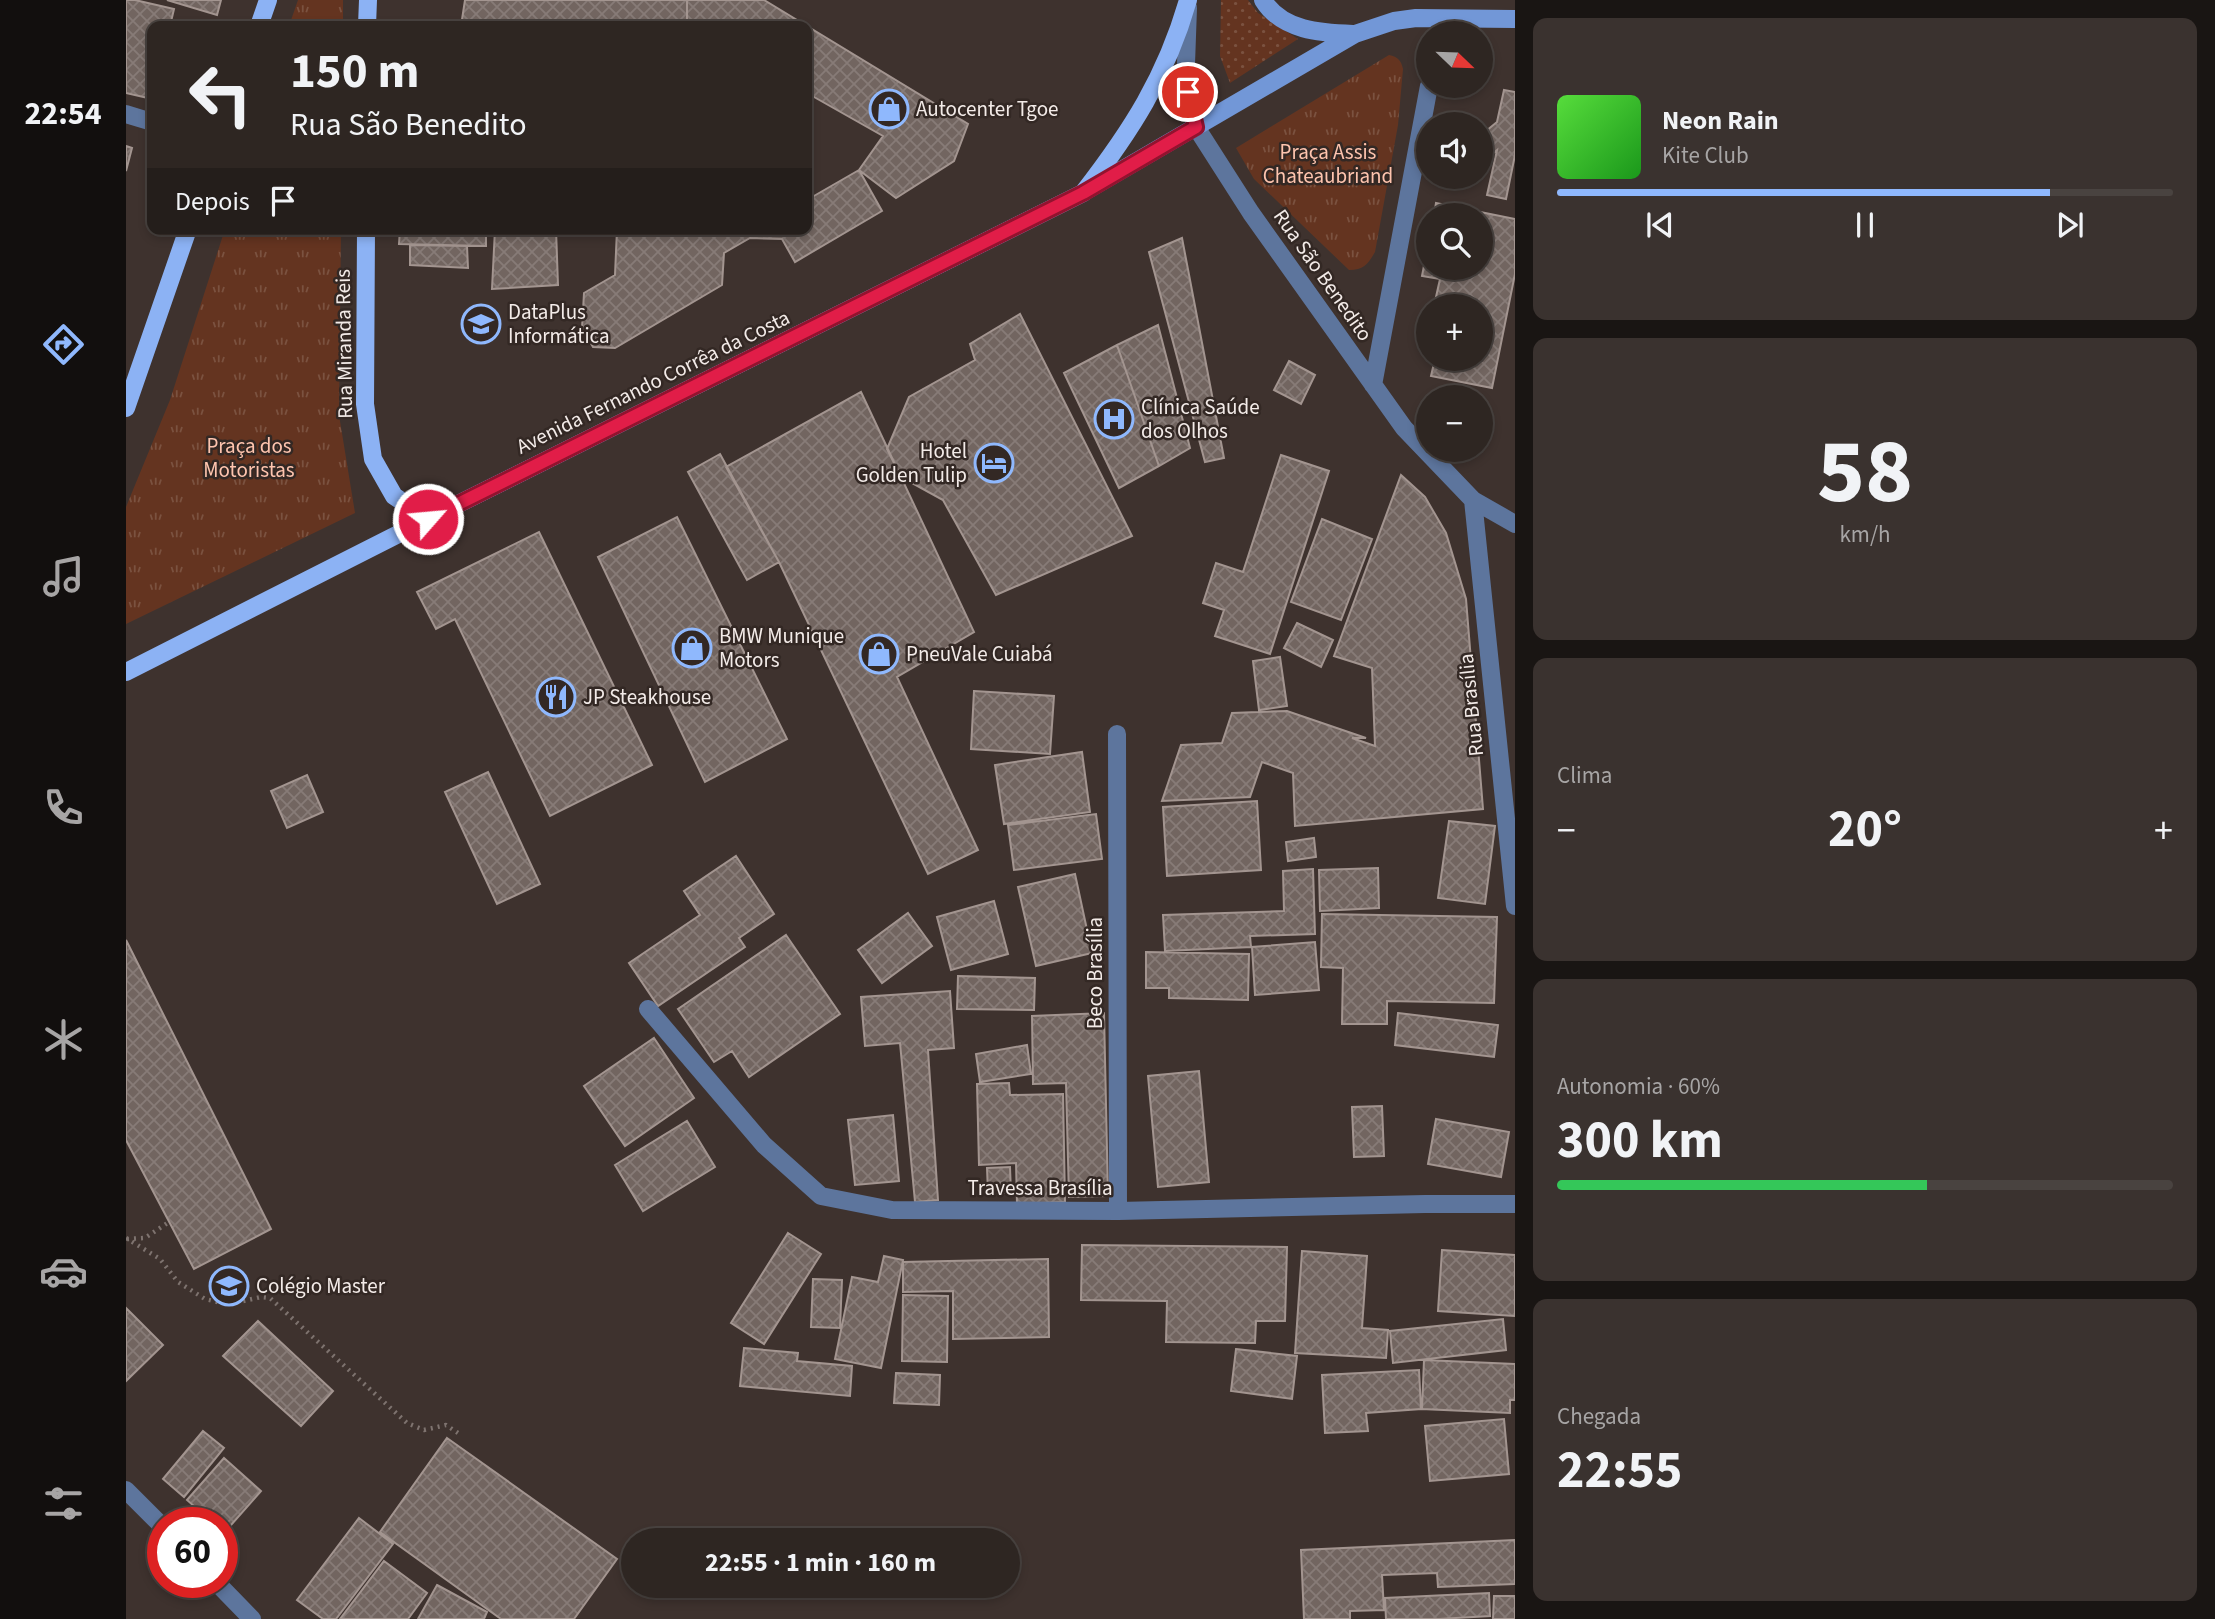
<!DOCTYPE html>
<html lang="pt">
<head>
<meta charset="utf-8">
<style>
	body { margin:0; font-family:"Source Sans 3",sans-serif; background:#3a322f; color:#f1f3f6; height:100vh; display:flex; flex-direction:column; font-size:26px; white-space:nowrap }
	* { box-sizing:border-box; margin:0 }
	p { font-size:23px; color:#a7a5a5 }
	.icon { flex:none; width:38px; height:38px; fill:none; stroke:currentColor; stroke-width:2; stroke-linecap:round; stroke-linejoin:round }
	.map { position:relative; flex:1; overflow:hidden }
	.side { display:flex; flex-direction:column; gap:18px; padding:18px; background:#191513; width:700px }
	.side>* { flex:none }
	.top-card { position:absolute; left:21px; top:21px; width:665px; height:214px; border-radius:14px; box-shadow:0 4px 10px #0003,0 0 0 2px #494340; background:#2e2622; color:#f1f3f6; overflow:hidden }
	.needle { width:46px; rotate:113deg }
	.buttons { position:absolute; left:1290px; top:21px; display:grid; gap:14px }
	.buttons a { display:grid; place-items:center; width:77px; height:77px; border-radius:50%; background:#2e2622; box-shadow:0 4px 10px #0003,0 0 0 2px #494340; font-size:35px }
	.speed { position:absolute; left:21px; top:1507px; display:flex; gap:14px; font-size:35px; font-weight:700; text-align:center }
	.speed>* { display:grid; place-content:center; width:91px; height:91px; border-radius:50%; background:#2e2622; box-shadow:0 4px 10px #0003,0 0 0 2px #494340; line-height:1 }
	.speed .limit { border:10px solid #d22; background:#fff; color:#111 }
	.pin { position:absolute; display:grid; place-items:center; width:60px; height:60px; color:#fff; margin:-30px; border:4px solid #fff; border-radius:50%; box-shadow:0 2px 7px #0007 }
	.me { position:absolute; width:77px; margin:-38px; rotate:63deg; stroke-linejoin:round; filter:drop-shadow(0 0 5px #0008) }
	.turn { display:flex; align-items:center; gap:24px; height:147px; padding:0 28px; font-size:32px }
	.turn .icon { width:91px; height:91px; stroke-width:2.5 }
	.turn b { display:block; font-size:49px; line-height:60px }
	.then { display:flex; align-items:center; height:66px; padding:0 28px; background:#0003; gap:14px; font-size:26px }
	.big { font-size:52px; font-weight:700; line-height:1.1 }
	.side .tile { flex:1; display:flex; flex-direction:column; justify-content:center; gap:10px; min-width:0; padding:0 24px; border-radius:14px; background:#3a322f }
	.side .dial { align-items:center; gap:0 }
	.dial b { font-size:91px; line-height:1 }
	.song { display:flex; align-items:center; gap:21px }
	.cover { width:84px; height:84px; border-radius:10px; background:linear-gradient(135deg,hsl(110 70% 55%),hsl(120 70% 35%)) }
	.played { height:7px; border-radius:4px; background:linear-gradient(90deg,#8fb8fd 80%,#494340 80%) }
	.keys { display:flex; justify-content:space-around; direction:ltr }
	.heat { display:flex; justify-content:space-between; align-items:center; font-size:38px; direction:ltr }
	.charge { height:10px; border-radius:5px; background:linear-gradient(90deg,#34c759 60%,#494340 0) }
	.trip { position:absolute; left:495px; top:1528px; width:399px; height:70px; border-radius:35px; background:#2e2622; box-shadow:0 4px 10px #0003,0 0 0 2px #494340; font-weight:700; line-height:70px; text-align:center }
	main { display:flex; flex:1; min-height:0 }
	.menu { display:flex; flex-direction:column; width:126px; justify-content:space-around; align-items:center; background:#120f0e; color:#a7a5a5 }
	.menu .icon { width:49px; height:49px }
	.menu .selected { color:#8fb8fd }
	.menu b { font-size:32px; color:#f1f3f6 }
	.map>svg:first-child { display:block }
	.grass { fill:url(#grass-dots) }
	.park { fill:url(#park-tufts) }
	.building { fill:url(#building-cross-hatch); stroke:#a39590; stroke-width:2 }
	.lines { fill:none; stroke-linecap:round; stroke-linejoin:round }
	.path { stroke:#7e736f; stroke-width:4.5; stroke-dasharray:2 5; stroke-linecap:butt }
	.lane { stroke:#5d759d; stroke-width:18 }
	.street { stroke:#5d759d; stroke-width:18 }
	.secondary { stroke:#7297d7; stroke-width:18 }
	.primary { stroke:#8cb2f4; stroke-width:18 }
	.route-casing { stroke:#92132f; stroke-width:18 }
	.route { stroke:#e11d48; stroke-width:12 }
	.labels { text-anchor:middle; stroke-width:5; stroke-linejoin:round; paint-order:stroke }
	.poi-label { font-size:21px; fill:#f3ebe8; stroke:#332824; text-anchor:start }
	.park-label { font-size:21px; fill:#fec4ae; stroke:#332824 }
	.street-label { font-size:21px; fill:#f3ebe8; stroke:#332824 }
</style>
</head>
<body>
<main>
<nav class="menu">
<b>22:54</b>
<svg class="icon selected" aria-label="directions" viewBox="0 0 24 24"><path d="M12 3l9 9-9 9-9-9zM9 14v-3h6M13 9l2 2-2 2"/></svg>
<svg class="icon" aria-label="music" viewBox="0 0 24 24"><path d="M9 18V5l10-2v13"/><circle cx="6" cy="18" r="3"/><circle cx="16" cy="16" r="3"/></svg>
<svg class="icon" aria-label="phone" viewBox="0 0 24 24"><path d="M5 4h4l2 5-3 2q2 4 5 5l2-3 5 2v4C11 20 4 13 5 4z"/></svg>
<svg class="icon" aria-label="climate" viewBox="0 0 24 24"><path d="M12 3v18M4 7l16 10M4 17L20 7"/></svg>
<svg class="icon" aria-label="car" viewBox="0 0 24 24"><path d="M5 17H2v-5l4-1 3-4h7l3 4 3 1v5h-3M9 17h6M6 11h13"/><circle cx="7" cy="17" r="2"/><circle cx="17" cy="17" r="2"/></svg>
<svg class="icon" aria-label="filters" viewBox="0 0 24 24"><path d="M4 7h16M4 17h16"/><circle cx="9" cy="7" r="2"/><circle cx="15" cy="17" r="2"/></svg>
</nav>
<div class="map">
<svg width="1389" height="1619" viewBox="0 0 1389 1619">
	<defs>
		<pattern id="grass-dots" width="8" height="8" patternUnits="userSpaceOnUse" patternTransform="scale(1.75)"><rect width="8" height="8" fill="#643420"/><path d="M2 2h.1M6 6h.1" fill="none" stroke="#7b5240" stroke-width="1.8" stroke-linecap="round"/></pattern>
		<pattern id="park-tufts" width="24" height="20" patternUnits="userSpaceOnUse" patternTransform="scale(1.75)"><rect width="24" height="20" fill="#643420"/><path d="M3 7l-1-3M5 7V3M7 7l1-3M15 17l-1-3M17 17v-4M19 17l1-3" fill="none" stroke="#7b5240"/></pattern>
		<pattern id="building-cross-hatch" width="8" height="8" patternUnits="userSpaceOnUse" patternTransform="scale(1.75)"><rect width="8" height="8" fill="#726560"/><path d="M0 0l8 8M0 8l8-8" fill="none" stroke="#877b77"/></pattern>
	</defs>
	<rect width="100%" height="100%" fill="#3e322e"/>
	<path class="grass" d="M1095 0H1122L1132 13 1172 39 1104 83 1094 56Z"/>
	<path class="park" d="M172 0H217V26H163Z
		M1263 55C1272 57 1275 60 1277 69L1272 125 1249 252C1242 264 1238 270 1223 270L1128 179 1110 148Z
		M99 229H215L213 415 229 513 0 624V507L44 400Z"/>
	<path class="building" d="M0 0H9L48 9 44 26H26V99L0 93Z
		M41 0H95L91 15Z
		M339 0H561V26H335Z
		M561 0H638L842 124 828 161 770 198 733 170 757 136 681 93V26H561Z
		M1378 90 1389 92V155L1380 199 1361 195 1371 150 1354 164V136L1371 122Z
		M0 146 6 148 0 171Z
		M733 170 756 211 669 262 656 239 624 238 598 253 596 285 489 348 467 347 456 328 458 293 489 275 491 229H681V200Z
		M1310 203 1389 219V274L1366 388 1305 376 1309 359H1354V306H1308L1314 279 1296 276 1302 245V268H1354V215H1308Z
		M274 229H360V246L273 244Z
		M369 229H430L432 285 366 289Z
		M1056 238 1098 458 1079 462 1023 252Z
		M284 245 341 246 342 268 284 265Z
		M894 314 1006 536 870 595 817 500 775 477 761 449 783 397 849 360 844 344Z
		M1032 325 1064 448 1033 466 991 345Z
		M991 345 1033 466 993 488 938 373Z
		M1163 361 1189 375 1175 404 1148 390Z
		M735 392 848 632 771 677 852 850 802 874 653 562 600 467Z
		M594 454 653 562 621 580 562 472Z
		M1155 455 1203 471 1144 654 1089 636 1098 610 1077 603 1090 563 1117 572Z
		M1275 475 1299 497 1320 533 1340 599 1357 809 1169 826 1167 773 1136 762 1124 797 1036 801 1055 745 1096 743 1106 713 1161 711 1240 738H1226L1249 746 1246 668 1208 656Z
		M551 517 661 739 579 782 472 557Z
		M1196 519 1246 539 1215 620 1165 602Z
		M413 532 526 765 424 816 329 619 310 629 291 592Z
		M1171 623 1207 640 1195 667 1158 648Z
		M1154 657 1161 706 1133 710 1127 661Z
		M848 691 928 696 924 754 845 749Z
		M956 752 964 812 878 824 869 765Z
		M362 772 414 884 371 904 319 792Z
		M181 775 197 812 161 828 145 791Z
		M1131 801 1135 870 1041 876 1037 807Z
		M970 814 976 859 888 870 882 825Z
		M1323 821 1369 826 1359 904 1312 898Z
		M1188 838 1190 857 1162 861 1160 842Z
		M610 856 648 914 613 938 619 947 532 1006 503 963 574 915 558 891Z
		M1252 868 1253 908 1194 911 1193 870Z
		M1187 869 1189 934 1124 936 1125 947 1039 951 1037 915 1158 911 1157 871Z
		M949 874 966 953 910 966 892 887Z
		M868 901 882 954 825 970 811 917Z
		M782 913 806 946 756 983 732 950Z
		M1196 914 1371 917 1368 1003 1261 1001V1024H1216L1217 968 1195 967Z
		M660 935 714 1014 623 1077 606 1051 588 1062 552 1009Z
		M0 940 145 1229 68 1269 0 1140Z
		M1189 942 1193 990 1129 995 1126 947Z
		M1020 952 1123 954 1122 1000 1043 998V988H1020Z
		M832 976 909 978 908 1010 831 1009Z
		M824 991 828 1048 802 1050 812 1200 789 1202 774 1043 739 1046 735 997Z
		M978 1013 982 1196 943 1197 940 1083 907 1084 906 1016Z
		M1272 1013 1372 1025 1368 1057 1269 1045Z
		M528 1038 568 1098 499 1146 458 1086Z
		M901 1045 905 1074 854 1082 850 1054Z
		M1073 1071 1083 1182 1032 1187 1022 1076Z
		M883 1083 884 1095 937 1094 939 1202 891 1204 890 1163 853 1165 851 1084Z
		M1256 1106 1258 1156 1228 1157 1226 1107Z
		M767 1115 773 1181 729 1185 722 1120Z
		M1310 1119 1383 1132 1375 1177 1302 1164Z
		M561 1121 589 1167 517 1211 489 1165Z
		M884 1167 885 1193H862L861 1168Z
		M662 1233 695 1254 638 1344 605 1323Z
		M956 1245 1161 1247 1159 1321H1130L1129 1343 1040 1342 1041 1301 955 1300Z
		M1316 1250 1389 1255V1316L1312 1311Z
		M1176 1251 1241 1256 1236 1328 1262 1330 1260 1358 1169 1353Z
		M758 1256 777 1260 755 1368 709 1359 726 1277 752 1282Z
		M922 1259 923 1337 827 1339V1291L777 1292V1262Z
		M687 1279 716 1280 714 1328 685 1327Z
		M777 1295 822 1296 821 1362 776 1361Z
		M0 1308 37 1345 0 1381Z
		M1377 1319 1380 1350 1267 1363 1264 1331Z
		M132 1321 207 1391 175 1426 97 1356Z
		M618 1348 672 1353 671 1361 726 1366 724 1396 614 1386Z
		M1110 1349 1171 1356 1166 1399 1105 1391Z
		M1298 1360 1389 1364V1400H1384V1413L1296 1409Z
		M1293 1370 1295 1409 1240 1413 1242 1431 1199 1433 1196 1375Z
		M770 1373 814 1375 813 1405 768 1403Z
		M1378 1419 1383 1474 1304 1481 1299 1426Z
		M77 1431 98 1448 58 1497 37 1479Z
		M321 1438 491 1559 448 1619H375L254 1532Z
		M98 1458 135 1491 98 1533 96 1522H86L61 1500Z
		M233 1518 267 1544 210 1619H197L171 1600Z
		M1389 1540V1584L1312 1587 1311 1573 1256 1575 1258 1610 1224 1611V1619H1178L1175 1550Z
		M258 1561 301 1593 282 1619H214Z
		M311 1585 361 1612 358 1619H292Z
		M1363 1593 1364 1616 1313 1619H1260L1259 1598Z
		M1368 1596H1389V1619H1367Z"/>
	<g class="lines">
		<path class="path" d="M0 1238 34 1259 52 1282 79 1299 96 1303 113 1302 135 1297 144 1298 281 1423 298 1430 320 1425 332 1433
			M1 1239 19 1238 43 1222"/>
		<path class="lane" d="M0 114 26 122"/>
		<path class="street" d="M1062 8 1060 64 1062 92 1070 127 1125 213 1278 428 1347 500 1389 524
			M1247 385 1303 86
			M1347 500 1389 906
			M991 734 992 1211
			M522 1009 638 1145 695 1196 766 1210 992 1211 1299 1204H1389
			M0 1490 37 1527
			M90 1582 126 1619"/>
		<path class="secondary" d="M1137 0C1156 31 1195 33 1227 34
			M958 192 1229 34 1268 21 1290 18 1389 19"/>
		<path class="primary" d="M133 26 142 0
			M241 26 242 0
			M240 229 239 404 247 459 268 496 302 519
			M0 408 62 229
			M0 672 302 519 957 193C1005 131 1040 77 1062 0"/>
	</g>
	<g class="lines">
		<defs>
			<path id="route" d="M302 519 957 193 1070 127 1062 92"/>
		</defs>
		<use href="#route" class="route-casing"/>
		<use href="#route" class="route"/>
	</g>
	<defs>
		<symbol id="shop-ring" viewBox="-11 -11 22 22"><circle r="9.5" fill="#332824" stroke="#8fb8fd" stroke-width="1.5"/><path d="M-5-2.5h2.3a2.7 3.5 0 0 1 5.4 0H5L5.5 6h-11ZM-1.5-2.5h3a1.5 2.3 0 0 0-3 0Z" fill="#8fb8fd"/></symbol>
		<symbol id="university-ring" viewBox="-11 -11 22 22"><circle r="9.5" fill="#332824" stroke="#8fb8fd" stroke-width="1.5"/><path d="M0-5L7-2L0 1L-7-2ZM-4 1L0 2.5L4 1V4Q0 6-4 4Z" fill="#8fb8fd"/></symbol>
		<symbol id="hospital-ring" viewBox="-11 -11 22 22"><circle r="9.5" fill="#332824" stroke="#8fb8fd" stroke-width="1.5"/><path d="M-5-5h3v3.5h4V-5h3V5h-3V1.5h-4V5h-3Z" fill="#8fb8fd"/></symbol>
		<symbol id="hotel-ring" viewBox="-11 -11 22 22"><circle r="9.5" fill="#332824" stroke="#8fb8fd" stroke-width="1.5"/><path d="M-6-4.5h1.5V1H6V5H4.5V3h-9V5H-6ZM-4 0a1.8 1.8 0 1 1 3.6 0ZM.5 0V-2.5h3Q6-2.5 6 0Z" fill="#8fb8fd"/></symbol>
		<symbol id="restaurant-ring" viewBox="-11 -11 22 22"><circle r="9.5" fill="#332824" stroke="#8fb8fd" stroke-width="1.5"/><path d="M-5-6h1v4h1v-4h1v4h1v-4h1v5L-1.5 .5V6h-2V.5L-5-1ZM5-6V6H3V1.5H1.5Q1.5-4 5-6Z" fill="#8fb8fd"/></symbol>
		<symbol id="school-ring" viewBox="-11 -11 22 22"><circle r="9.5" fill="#332824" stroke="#8fb8fd" stroke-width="1.5"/><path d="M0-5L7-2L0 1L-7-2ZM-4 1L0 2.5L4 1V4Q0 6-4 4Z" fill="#8fb8fd"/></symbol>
	</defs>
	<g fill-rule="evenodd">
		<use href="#shop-ring" x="741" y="87" width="44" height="44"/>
		<use href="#university-ring" x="333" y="302" width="44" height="44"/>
		<use href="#hospital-ring" x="966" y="397" width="44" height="44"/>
		<use href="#hotel-ring" x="846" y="441" width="44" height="44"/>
		<use href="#shop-ring" x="544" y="626" width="44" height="44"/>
		<use href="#shop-ring" x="731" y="632" width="44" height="44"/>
		<use href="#restaurant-ring" x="408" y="675" width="44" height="44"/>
		<use href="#school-ring" x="81" y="1264" width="44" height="44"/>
	</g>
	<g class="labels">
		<g class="poi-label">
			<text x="790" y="116">Autocenter Tgoe</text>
			<text x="382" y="319">DataPlus<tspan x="382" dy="24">Informática</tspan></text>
			<text x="1015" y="414">Clínica Saúde<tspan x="1015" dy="24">dos Olhos</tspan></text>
			<text x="841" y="458" text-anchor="end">Hotel<tspan x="841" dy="24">Golden Tulip</tspan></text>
			<text x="593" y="643">BMW Munique<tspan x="593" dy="24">Motors</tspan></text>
			<text x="780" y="661">PneuVale Cuiabá</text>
			<text x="457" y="704">JP Steakhouse</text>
			<text x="130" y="1293">Colégio Master</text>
		</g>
		<g class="park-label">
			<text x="1202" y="159">Praça Assis<tspan x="1202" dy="24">Chateaubriand</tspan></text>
			<text x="123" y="453">Praça dos<tspan x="123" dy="24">Motoristas</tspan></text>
		</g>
		<g class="street-label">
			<text transform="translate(1197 275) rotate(55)" y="7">Rua São Benedito</text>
			<text transform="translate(218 344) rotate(-91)" y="7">Rua Miranda Reis</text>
			<text transform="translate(527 382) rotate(-26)" y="7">Avenida Fernando Corrêa da Costa</text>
			<text transform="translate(1345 705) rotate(-96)" y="7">Rua Brasília</text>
			<text transform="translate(969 973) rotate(-90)" y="7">Beco Brasília</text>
			<text x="914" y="1195">Travessa Brasília</text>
		</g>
	</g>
</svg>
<div class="buttons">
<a><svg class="needle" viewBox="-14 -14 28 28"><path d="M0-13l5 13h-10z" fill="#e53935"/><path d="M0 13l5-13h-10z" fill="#a7a5a5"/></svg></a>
<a><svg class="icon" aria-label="sound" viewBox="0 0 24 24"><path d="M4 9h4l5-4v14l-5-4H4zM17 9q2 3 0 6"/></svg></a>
<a><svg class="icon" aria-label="search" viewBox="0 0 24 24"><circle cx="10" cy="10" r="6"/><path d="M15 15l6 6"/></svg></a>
<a>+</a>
<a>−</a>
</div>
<div class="speed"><div class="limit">60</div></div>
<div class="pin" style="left:1062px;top:92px;background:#d93025"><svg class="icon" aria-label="arrive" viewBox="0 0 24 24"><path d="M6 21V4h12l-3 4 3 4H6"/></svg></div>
<svg class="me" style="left:302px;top:519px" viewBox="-20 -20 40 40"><circle r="17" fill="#e11d48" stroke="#fff" stroke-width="3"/><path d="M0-11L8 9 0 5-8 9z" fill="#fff"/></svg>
<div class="trip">22:55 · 1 min · 160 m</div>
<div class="top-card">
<div class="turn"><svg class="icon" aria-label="left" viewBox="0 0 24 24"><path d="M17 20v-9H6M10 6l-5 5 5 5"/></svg><div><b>150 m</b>Rua São Benedito</div></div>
<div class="then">Depois<svg class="icon" aria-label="arrive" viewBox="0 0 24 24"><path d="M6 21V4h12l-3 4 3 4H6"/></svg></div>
</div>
</div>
<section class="side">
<div class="tile">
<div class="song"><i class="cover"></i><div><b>Neon Rain</b><p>Kite Club</p></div></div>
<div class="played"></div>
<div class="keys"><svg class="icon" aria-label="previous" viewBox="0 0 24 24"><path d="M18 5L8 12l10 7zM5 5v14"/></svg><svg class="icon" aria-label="pause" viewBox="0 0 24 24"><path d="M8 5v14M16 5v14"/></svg><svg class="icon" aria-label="next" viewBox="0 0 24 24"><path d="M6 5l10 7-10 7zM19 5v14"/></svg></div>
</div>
<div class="tile dial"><b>58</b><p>km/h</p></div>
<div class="tile"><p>Clima</p>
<div class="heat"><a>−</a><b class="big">20°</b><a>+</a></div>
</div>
<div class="tile"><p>Autonomia · 60%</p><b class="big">300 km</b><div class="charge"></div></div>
<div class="tile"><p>Chegada</p><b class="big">22:55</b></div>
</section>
</main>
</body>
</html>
